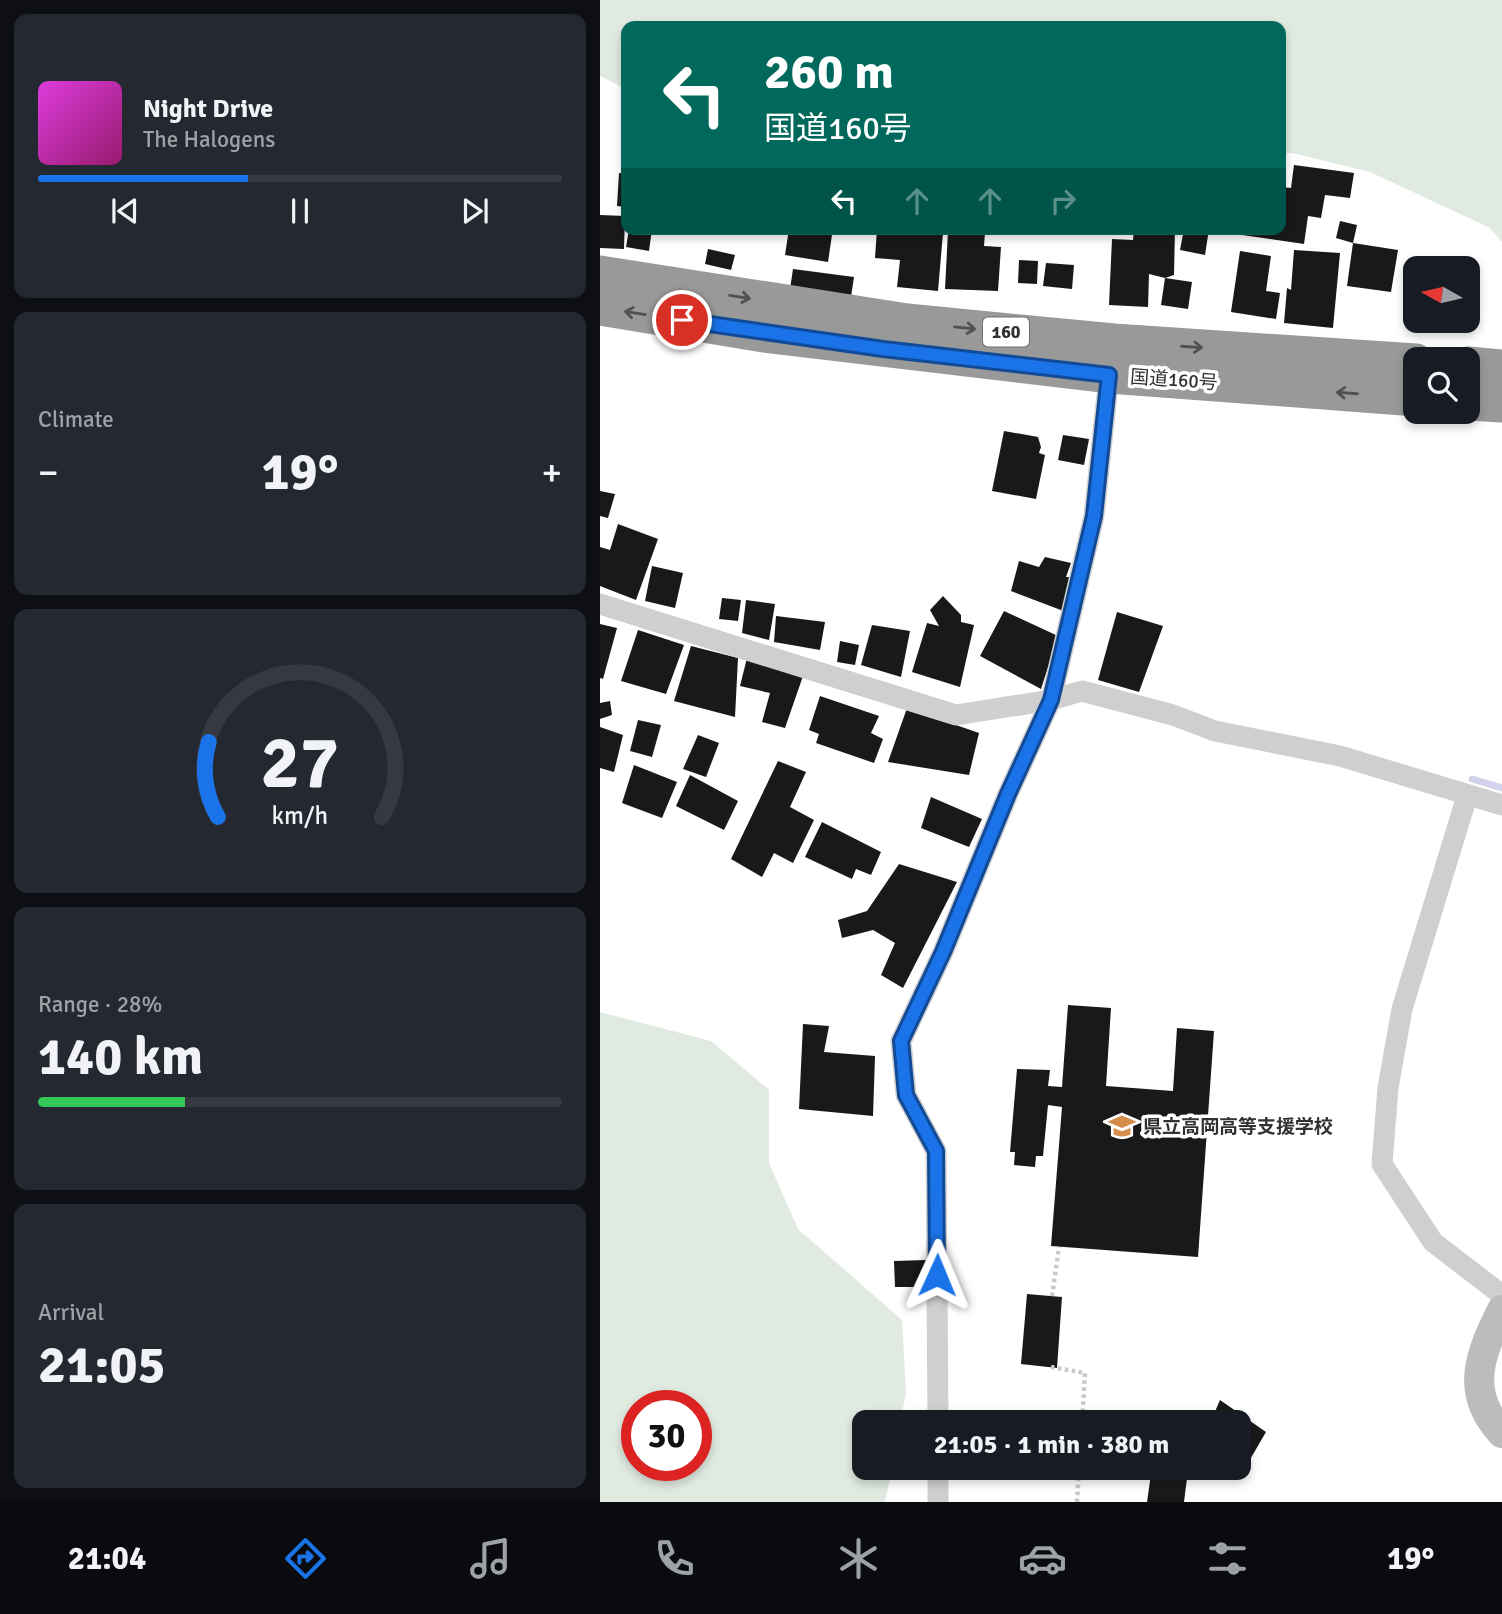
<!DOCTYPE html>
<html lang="en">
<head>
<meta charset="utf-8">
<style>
	body { margin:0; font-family:Signika,"Noto Sans JP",sans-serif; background:#242831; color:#f1f3f6; height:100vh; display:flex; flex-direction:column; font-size:26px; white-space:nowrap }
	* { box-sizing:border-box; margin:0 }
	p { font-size:23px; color:#9ea1a6 }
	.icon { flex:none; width:38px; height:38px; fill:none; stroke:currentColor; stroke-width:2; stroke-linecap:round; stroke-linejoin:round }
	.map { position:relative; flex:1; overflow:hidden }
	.drawer { display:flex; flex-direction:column; gap:14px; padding:14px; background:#0d0f14; width:600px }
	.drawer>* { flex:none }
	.guide { position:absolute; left:21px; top:21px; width:665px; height:214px; border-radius:14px; box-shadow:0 4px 10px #0003; background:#00695c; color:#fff; overflow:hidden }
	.needle { width:46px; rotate:278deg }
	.controls { position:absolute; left:803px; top:256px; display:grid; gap:14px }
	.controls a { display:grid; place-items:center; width:77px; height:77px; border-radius:14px; background:#171b24; box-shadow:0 4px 10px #0003; font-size:35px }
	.speed { position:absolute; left:21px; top:1390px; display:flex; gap:14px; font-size:35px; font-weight:700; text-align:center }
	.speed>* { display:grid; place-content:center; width:91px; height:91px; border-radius:50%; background:#171b24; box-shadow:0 4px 10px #0003; line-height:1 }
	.speed .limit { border:10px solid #d22; background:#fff; color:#111 }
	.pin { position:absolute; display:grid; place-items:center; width:60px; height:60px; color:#fff; margin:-30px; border:4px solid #fff; border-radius:50%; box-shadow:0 2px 7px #0007 }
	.me { position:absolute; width:77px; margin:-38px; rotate:1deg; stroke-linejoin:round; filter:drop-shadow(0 0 5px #0008) }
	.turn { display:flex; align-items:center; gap:24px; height:147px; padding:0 28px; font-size:32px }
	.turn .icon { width:91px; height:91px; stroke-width:2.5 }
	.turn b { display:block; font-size:49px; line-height:60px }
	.lanes { display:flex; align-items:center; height:66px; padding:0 28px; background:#0003; justify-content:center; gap:35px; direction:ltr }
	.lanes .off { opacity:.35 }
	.big { font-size:52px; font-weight:700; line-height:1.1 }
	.drawer .tile { flex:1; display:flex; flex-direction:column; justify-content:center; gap:10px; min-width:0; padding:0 24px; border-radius:14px; background:#242831 }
	.drawer .dial { align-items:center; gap:0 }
	.dial svg { height:182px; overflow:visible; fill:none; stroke:#363941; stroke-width:7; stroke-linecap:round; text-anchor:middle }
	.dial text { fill:#f1f3f6; stroke:none }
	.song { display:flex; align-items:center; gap:21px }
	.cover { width:84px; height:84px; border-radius:10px; background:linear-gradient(135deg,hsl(300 70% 55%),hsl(320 70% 35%)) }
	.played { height:7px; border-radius:4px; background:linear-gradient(90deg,#1a73e8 40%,#363941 40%) }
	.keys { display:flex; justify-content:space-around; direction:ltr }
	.heat { display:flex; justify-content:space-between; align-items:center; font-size:38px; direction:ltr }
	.charge { height:10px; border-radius:5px; background:linear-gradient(90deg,#34c759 28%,#363941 0) }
	.trip { position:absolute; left:252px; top:1410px; width:399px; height:70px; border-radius:14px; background:#171b24; box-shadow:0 4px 10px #0003; font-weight:700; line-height:70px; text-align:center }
	.tabs { display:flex; height:112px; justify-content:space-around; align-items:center; background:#090b0e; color:#9ea1a6 }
	.tabs .icon { width:49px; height:49px }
	.tabs .selected { color:#1a73e8 }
	.tabs b { font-size:32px; color:#f1f3f6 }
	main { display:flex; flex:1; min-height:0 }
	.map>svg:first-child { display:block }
	.green { fill:#e0eae0; fill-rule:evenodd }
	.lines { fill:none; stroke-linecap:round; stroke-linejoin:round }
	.stream { stroke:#d2d3ea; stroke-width:7 }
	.building { fill:#191919 }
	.path { stroke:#c9c9c9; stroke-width:4.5; stroke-dasharray:3.5 3.5; stroke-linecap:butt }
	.street { stroke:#cfcfcf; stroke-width:21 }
	.secondary { stroke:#bcbcbc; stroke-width:30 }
	.highway { stroke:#999; stroke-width:37 }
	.oneway { stroke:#515151 }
	.route-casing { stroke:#114b97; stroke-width:18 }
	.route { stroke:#1a73e8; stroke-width:12 }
	.labels { text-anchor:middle; stroke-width:7; stroke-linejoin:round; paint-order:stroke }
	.shield { fill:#fff; stroke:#707070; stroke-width:2 }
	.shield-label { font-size:18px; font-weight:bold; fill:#323232 }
	.street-label { font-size:19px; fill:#323232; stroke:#fff }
	.poi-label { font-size:19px; font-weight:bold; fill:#323232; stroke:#fff; text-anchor:start }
</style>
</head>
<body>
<main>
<section class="drawer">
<div class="tile">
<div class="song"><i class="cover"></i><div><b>Night Drive</b><p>The Halogens</p></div></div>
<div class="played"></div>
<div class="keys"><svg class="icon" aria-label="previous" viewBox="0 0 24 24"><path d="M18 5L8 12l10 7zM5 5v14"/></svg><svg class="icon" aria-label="pause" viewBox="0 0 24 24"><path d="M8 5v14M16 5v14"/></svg><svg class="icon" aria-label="next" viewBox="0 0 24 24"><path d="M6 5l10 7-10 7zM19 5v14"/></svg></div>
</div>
<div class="tile"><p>Climate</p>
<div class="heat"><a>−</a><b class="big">19°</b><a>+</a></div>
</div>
<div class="tile dial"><svg viewBox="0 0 100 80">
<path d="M14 69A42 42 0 1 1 86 69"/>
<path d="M14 69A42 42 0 0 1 10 36" stroke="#1a73e8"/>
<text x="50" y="56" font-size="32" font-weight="700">27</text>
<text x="50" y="72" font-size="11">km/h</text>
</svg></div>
<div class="tile"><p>Range · 28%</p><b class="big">140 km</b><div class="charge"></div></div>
<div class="tile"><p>Arrival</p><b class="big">21:05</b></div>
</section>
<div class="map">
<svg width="902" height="1502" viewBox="0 0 902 1502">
	<rect width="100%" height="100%" fill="#fff"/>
	<path class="green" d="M0 0H902V242L890 228 770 172 692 153H681V26H26V89L0 76Z
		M0 1012 111 1041 169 1090V1163L198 1229 302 1320 306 1393 300 1423H264V1468H292L285 1502H0ZM37 1405H96V1465H37Z"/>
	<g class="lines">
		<path class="stream" d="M872 779 902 788"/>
	</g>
	<path class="building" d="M694 165 754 173 750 198 725 195 721 218 708 216 704 244 642 235 643 229H681V187L691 188Z
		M19 173 26 174V207L17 206Z
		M0 215 25 216 24 249 0 248Z
		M740 221 757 225 753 243 798 250 791 292 747 286 753 243 736 238Z
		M29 229H52L49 251 26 247Z
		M189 229 232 235 228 262 185 255Z
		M277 229 343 233 338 291 297 287 300 260 275 258Z
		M534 229H575L574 275 565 278 549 274 548 307 509 305 512 239 533 240Z
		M584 229H609L605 255 580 250Z
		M348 231 385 233 384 246 401 247 398 291 345 289Z
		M108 249 135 255 131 270 105 264Z
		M694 250 740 253 733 328 684 323 687 288 691 290Z
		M640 251 671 256 666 291 680 293 676 319 631 312Z
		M419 260 438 261 437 284 418 283Z
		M446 263 474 265 472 289 443 286Z
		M193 269 254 277 251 297 190 289Z
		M565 278 592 282 588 309 561 305Z
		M404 431 438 437 441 447 439 453 445 455 436 499 392 491Z
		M463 435 489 439 484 465 458 460Z
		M0 491 15 494 8 518 0 516Z
		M18 524 58 539 36 600 0 586V547L10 550Z
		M445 557 471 563 466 577H474L466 612 411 591 419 561 439 567Z
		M52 566 83 573 75 608 45 601Z
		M343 596 361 615V622L374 625 360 687 312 672 327 623 339 626 330 610Z
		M122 598 141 600 138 621 119 619Z
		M146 600 175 604 169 640 142 633Z
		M404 611 458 636 441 689 380 656Z
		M517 612 563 626 539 692 498 680Z
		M176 616 225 622 220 650 174 642Z
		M0 624 17 628 3 679 0 678Z
		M272 625 310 631 301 677 261 665Z
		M38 630 84 645 66 694 21 681Z
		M240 641 259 645 255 665 237 662Z
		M91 646 138 658 135 717 74 701Z
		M147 658 203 676 185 728 162 722 170 693 140 686Z
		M220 696 279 716 271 733 283 739 274 763 216 743 219 734 209 730Z
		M10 701 12 715 0 719V703Z
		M307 708 379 733 369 775 288 762Z
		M38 720 61 725 52 757 30 751Z
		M0 727 23 735 14 772 0 768Z
		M98 735 119 743 106 777 83 769Z
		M178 761 206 772 190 807 214 820 193 863 174 853 162 877 131 859Z
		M34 765 77 782 62 818 22 803Z
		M90 775 138 801 124 830 76 806Z
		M331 797 382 819 369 847 321 828Z
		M222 822 281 852 271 875 256 869 252 879 205 857Z
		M299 864 357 882 303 988 281 975 295 943 273 930 242 938 238 920 267 911Z
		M468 1005 511 1008 506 1086 573 1091 577 1028 614 1031 598 1257 451 1246 462 1107 448 1105 443 1156H436L435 1167 414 1165 415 1152H410L417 1069 450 1070 448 1086 462 1087Z
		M203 1024 229 1026 224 1052 275 1056 273 1116 199 1109Z
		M326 1260 325 1287H295L294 1261Z
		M427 1294 462 1297 457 1368 421 1364Z
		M620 1400 666 1432 645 1468 639 1464V1423H610Z
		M551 1474 587 1478 584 1502H547Z"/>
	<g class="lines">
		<path class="path" d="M452 1296 459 1247
			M451 1367 485 1373 482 1423
			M477 1502 479 1468"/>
		<path class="street" d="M0 604 356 715 451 700 482 691 573 715 615 731 740 756 902 805
			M867 796 802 1009 788 1088 782 1164 833 1242 902 1295
			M338 1423 336 1151 306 1095 301 1041 343 952 408 794 451 700 494 516 509 375
			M338 1502V1468"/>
		<path class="secondary" d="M902 1310C880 1354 864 1392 902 1433"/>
		<path class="highway" d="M0 274 307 322 514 342 816 362
			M0 307 164 334 509 375 816 398
			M868 365 902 368
			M868 402 902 404"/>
	</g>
	<defs><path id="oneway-shaft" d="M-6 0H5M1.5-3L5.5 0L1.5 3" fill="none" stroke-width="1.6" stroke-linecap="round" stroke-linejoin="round" transform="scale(1.75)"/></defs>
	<g class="oneway">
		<use href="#oneway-shaft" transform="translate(140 297) rotate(9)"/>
		<use href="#oneway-shaft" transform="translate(35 313) rotate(-171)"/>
		<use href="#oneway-shaft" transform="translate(365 328) rotate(6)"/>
		<use href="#oneway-shaft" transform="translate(592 347) rotate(4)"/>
		<use href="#oneway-shaft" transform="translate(747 393) rotate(-176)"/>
	</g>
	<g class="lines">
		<defs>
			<path id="route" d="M82 320 283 349 509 375 494 516 451 700 408 794 343 952 301 1041 306 1095 336 1151 337 1275"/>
		</defs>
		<use href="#route" class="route-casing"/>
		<use href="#route" class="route"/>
	</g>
	<defs>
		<symbol id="school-bare" viewBox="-9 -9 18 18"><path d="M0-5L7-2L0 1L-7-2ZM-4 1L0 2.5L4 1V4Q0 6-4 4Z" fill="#d48d4a" stroke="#fff" stroke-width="2.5" paint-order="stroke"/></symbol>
	</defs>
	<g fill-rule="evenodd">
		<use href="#school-bare" x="503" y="1107" width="38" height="38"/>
	</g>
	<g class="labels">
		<rect class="shield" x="383" y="317.5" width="46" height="29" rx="5"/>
		<g class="shield-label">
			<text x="406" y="338">160</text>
		</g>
		<g class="street-label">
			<text transform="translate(574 379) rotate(4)" y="7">国道160号</text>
		</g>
		<g class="poi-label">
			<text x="543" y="1133">県立高岡高等支援学校</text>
		</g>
	</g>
</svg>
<div class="controls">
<a><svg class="needle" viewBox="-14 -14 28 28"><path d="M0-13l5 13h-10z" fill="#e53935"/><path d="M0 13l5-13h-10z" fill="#9ea1a6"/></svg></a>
<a><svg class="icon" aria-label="search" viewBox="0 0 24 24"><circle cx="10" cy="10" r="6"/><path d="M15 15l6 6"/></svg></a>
</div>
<div class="speed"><div class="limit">30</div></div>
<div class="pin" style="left:82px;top:320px;background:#d93025"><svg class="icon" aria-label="arrive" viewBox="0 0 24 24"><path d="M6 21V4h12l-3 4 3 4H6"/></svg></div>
<svg class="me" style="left:337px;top:1275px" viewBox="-20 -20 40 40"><path d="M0-17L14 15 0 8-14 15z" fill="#1a73e8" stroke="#fff" stroke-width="4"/></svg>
<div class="trip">21:05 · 1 min · 380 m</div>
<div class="guide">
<div class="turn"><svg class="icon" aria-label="left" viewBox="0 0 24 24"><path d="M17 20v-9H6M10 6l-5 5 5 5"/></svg><div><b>260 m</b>国道160号</div></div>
<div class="lanes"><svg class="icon" aria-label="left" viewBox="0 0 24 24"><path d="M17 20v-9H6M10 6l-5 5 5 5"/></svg><svg class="icon off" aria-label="ahead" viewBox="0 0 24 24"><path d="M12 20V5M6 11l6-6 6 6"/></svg><svg class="icon off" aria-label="ahead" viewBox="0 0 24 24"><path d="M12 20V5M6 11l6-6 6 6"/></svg><svg class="icon off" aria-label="right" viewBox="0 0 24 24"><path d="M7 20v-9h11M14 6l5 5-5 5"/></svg></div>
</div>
</div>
</main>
<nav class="tabs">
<b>21:04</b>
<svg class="icon selected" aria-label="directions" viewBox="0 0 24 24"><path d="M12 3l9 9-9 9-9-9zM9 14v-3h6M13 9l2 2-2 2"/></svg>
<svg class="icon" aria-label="music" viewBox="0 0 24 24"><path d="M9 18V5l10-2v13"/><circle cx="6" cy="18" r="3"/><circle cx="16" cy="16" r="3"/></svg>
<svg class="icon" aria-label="phone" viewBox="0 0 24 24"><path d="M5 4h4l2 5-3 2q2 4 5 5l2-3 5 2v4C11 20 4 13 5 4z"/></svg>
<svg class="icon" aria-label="climate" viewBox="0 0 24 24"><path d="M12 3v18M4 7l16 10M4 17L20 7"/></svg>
<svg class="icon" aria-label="car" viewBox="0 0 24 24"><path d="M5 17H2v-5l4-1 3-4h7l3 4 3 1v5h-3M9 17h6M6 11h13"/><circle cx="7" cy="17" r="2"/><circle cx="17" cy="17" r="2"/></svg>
<svg class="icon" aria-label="filters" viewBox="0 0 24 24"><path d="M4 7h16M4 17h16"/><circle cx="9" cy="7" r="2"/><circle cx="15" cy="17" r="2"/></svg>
<b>19°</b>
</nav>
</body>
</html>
